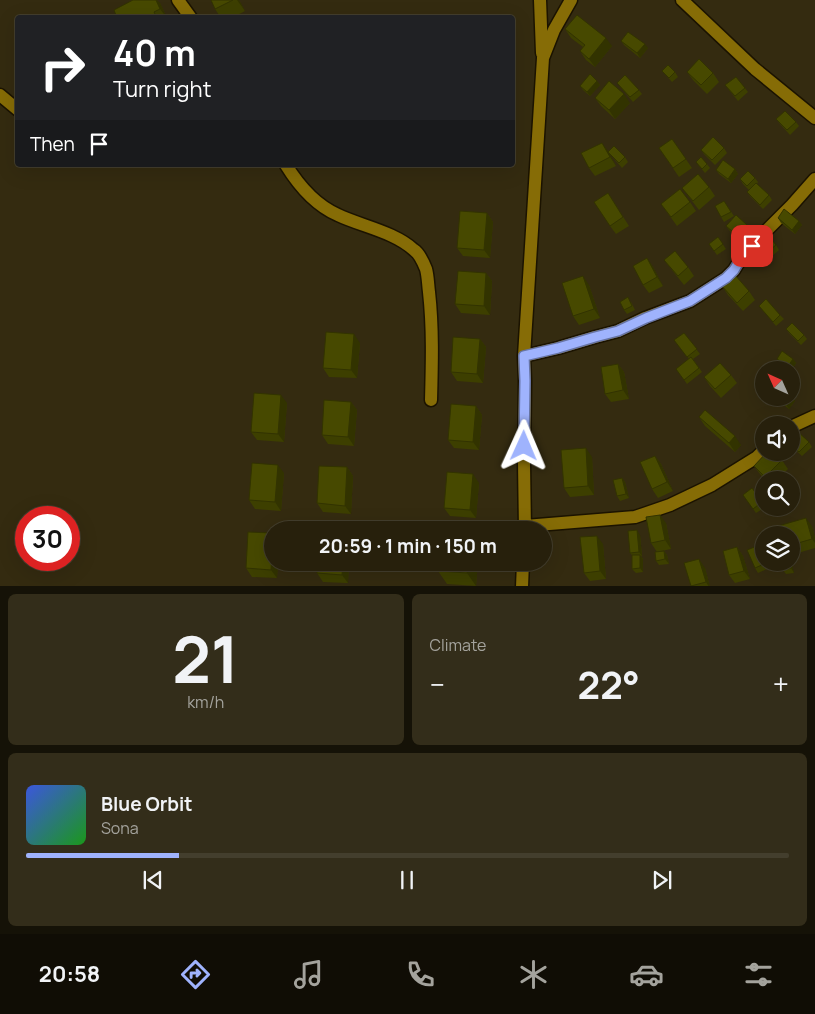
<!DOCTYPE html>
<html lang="en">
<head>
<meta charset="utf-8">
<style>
	body { margin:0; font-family:Manrope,sans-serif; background:#332d1a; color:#f1f3f6; height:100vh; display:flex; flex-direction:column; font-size:19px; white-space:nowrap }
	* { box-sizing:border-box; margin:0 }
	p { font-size:16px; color:#a4a39d }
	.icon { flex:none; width:28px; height:28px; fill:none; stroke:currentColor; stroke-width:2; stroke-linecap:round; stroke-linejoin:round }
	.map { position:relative; height:586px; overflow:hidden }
	.drawer { display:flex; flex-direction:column; gap:8px; padding:8px; background:#151207; flex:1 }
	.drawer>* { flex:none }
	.guide { position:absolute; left:15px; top:15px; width:500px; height:152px; border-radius:5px; box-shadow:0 5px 20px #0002,0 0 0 1px #433e2d; background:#202124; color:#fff; overflow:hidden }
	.needle { width:32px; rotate:315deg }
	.tools { position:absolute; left:755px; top:361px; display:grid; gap:10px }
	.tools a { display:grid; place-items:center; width:45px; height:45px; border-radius:50%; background:#27200c; box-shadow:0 5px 20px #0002,0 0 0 1px #433e2d; font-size:25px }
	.speed { position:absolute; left:15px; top:506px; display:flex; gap:10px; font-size:25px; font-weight:700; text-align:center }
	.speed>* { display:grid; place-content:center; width:65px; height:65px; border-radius:50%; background:#27200c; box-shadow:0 5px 20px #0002,0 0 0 1px #433e2d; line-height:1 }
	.speed .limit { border:8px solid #d22; background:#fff; color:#111 }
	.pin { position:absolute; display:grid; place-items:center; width:42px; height:42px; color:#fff; margin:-21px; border-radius:10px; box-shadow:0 2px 8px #0006 }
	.me { position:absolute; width:55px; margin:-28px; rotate:1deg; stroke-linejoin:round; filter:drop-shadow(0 0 4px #0008) }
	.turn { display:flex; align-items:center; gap:18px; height:105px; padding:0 15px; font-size:22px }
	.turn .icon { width:65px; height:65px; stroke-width:2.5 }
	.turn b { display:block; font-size:35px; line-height:42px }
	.then { display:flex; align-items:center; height:48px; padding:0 15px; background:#0003; gap:10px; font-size:19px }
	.big { font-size:38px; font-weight:700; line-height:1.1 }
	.drawer .widget { flex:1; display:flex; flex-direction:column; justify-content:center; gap:8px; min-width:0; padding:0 18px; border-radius:8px; background:#332d1a }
	.drawer .dial { align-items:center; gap:0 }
	.dial b { font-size:65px; line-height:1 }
	.song { display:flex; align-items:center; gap:15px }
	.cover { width:60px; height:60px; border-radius:8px; background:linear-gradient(135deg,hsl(230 70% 55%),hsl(120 70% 35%)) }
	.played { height:5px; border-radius:2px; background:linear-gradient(90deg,#9fb3fd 20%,#433e2d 20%) }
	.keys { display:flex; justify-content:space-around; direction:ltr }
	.heat { display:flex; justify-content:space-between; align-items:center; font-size:28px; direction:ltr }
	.drawer .tiles { flex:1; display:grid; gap:8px; grid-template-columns:1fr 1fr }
	.widget:last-child { grid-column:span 2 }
	.trip { position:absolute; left:264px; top:521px; width:288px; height:50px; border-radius:25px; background:#27200c; box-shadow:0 5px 20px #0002,0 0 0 1px #433e2d; font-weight:700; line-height:50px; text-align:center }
	.tabs { display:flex; height:80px; justify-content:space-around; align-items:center; background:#100d05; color:#a4a39d }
	.tabs .icon { width:35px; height:35px }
	.tabs .selected { color:#9fb3fd }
	.tabs b { font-size:22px; color:#f1f3f6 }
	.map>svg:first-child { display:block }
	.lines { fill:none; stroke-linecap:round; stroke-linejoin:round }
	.minor-casing { stroke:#1b1300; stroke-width:15 }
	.minor { stroke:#866c06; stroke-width:12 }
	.wall { fill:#3d3f00 }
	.shaded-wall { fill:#323300 }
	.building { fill:#474900; stroke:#323300 }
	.route-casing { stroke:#6774a4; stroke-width:12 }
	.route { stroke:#9fb3fd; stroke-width:9 }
</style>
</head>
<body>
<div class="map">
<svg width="815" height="587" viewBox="0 0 815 587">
	<rect width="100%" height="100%" fill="#342b10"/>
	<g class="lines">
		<defs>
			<path id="minor" d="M178 0 191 18
				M540 0 542 53
				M682 0 755 69 815 118
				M0 95 18 110
				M286 165C299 186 315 205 338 215 361 226 395 232 414 250 419 253 424 264 426 269 428 276 428 285 429 292 433 328 432 364 431 400
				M524 356 558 348 595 337 618 331 645 318 690 301 726 278 734 270 740 260 752 245 792 205 815 179
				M791 427 815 416
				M525 526 635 517 670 505 712 485 757 457 764 450
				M525 530 524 463 525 381 524 356 543 58 554 30 571 0
				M522 587 523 562"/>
		</defs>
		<use href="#minor" class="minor-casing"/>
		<use href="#minor" class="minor"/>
	</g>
	<path class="wall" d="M211 0H239L245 11 232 18H221L215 9Z
		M160 3 167 18H117Z
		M565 29 612 46 595 67 586 60 580 51 583 47 571 38Z
		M621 41 648 48 640 58 624 45Z
		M662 71 675 72 678 77 672 82Z
		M687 72 713 73 719 82 707 94 693 80Z
		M597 81 600 85 590 96 583 90 580 86Z
		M617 83 639 90 642 94 633 102Z
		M725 85 745 88 748 92 738 101Z
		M595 98 630 103 615 119 601 106Z
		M776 119 796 122 799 126 790 135 780 124Z
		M672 139 692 168 679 177 659 148Z
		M724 148 727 153 715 165 704 154 701 150Z
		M608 152 625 157 628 162 622 168 609 153 616 166 595 176 589 168Z
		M696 162 707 164 710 168 705 173Z
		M735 169 738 174 731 183 719 174 716 170Z
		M755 178 758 182 757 184 769 195 772 200 763 209 750 196 747 192 749 190 743 184 740 179Z
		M709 187 715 196 699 210 682 188Z
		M608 193 629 226 616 234 610 226Z
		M724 201 734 216 724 222 721 217Z
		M690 202 696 211 677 226 661 204Z
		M487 213 493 222 490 258 463 256 457 248Z
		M778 218 799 221 802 225 795 234 781 223Z
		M747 225 750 229 745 235 740 231 736 237 729 230 726 226Z
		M718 237 726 249 717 255 709 244Z
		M758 245H776L779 250 769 259Z
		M647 258 653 267 663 286 649 293 643 285Z
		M664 260 688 267 694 276 684 285Z
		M486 273 492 281 490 315 461 313 455 304Z
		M589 285 600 318 579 325 573 316Z
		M722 286 749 291 755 300 743 311 728 295Z
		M631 302 635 310 627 314 624 310Z
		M759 306 780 315 784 319 776 326Z
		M786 329 804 335 807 339 801 345 789 333Z
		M684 333 700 354 693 359 702 372 687 384 676 369 689 359 674 340Z
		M480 339 486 347 483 383 457 381 451 372Z
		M360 343 357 378 329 377 323 368Z
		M777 359H793L796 363 791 371 780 363Z
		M618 364 624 372 629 399 611 402 605 394Z
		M731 375 737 383 721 398 710 386 704 377Z
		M775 398H791L795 401 789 409Z
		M351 402 357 410 354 446 328 444 322 435Z
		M287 403 284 442 257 440 251 432Z
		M476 406 482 415 479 450 454 448 448 440Z
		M699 417 741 445 735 452 705 426Z
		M791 434 809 442 812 447 802 456 791 446Z
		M655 456 661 464 673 491 658 498 652 489Z
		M592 457 594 495 570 497 564 488Z
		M782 460 788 469 777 480H765L760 474 754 466Z
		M347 467 353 476 351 514 323 512 317 503Z
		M284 473 281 511 255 509 249 500Z
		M622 478 625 482 629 498 620 501 617 496Z
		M479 483 476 518 450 516 444 508Z
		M752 488 764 505V508L756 513 743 495Z
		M666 523 671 549 657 552 651 543Z
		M812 526 815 538V548L791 555V535Z
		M640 535 642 556H641L643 559V572L636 573 632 569V555L630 553Z
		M603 544 606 579 590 581 584 573Z
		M757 546 760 550 764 560V562L767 569 758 573 755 568Z
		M737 547 743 556 750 579 735 583 729 575Z
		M664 551 667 555 669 564 659 565 656 561Z
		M272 562H278L277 578 252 577 246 568Z
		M317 562H349L348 583 323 582 317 573Z
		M478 562 476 586 447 584 438 571Z
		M781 562H791L794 573 786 574 783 570Z
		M705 568 710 587H691Z"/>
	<path class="shaded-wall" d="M156 0H157L160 3 167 18 160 9Z
		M237 0H239L245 11Z
		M606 38 612 46 595 67 589 59Z
		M645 44 648 48 640 58 637 53Z
		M597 81 600 85 590 96 587 92Z
		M624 94 630 103 615 119 609 110Z
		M602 143 608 151 616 166 610 157Z
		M735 169 738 174 731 183 728 179Z
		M487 213 493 222 490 258 484 250Z
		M799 221 802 225 795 234 792 230Z
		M747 225 750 229 745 235 742 231Z
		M737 227 740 231 736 237 733 232Z
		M647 258 653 267 663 286 657 277Z
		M486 273 492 281 490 315 484 306Z
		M583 276 589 285 600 318 594 309Z
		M354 334 360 343 357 378 351 370Z
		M480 339 486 347 483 383 477 374Z
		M793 359 796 363 791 371 788 366Z
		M618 364 624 372 629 399 623 390Z
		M281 395 287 403 284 442 278 434Z
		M792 397 795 401 789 409 786 404Z
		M351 402 357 410 354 446 348 437Z
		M476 406 482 415 479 450 473 442Z
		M735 436 741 445 735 452 729 443Z
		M586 448 592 457 594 495 588 486Z
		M655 456 661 464 673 491 667 482Z
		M278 465 284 473 281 511 275 502Z
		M347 467 353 476 351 514 345 506Z
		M473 474 479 483 476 518 470 510Z
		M622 478 625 482 629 498 626 494Z
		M660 515 666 523 671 549 665 540Z
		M806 518 812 526 815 538V543L812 539Z
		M637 530 640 535 642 556 639 552Z
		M597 536 603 544 606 579 600 571Z
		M757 546 760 550 764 560V562H765L767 569 764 564Z
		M737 547 743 556 750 579 744 571Z
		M664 551 667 555 669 564 665 559Z
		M272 553V562H278L277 578 271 570Z
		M640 555 643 559V572L640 568Z
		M699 559 705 568 710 587H709L706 582Z
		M343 562H349L348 583 342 575Z
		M468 562H478L476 586 467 573Z
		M790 562H791L792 564 794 573 791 568Z"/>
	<path class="building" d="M133 0H156L160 9 154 12 157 18H117L114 10Z
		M211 0H233L215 9Z
		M577 15 606 38 589 59 580 51 585 45 565 29Z
		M628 32 645 44 637 53 621 41Z
		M699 59 713 73 701 85 687 72Z
		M668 65 675 72 669 78 662 71Z
		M590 74 597 81 587 92 580 86Z
		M625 75 639 90 630 97 617 83Z
		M736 77 745 88 735 96 725 85Z
		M609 81 624 94 609 110 595 98Z
		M785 111 796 122 787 130 776 119Z
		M713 137 724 148 712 160 701 150Z
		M672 139 686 159 673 168 659 148Z
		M602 143 610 157 589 168 581 153Z
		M614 146 625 157 619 163 608 152Z
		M701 157 707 164 702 169 696 162Z
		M723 160 735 169 728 179 716 170Z
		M748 171 755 178 747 186 740 179Z
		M698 174 709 187 693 201 682 188Z
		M756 183 769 195 760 205 747 192Z
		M680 189 690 202 671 217 661 204Z
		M608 193 623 217 610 226 594 202Z
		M724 201 731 212 721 217 715 206Z
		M784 209 799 221 792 230 778 218Z
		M460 211 487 213 484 250 457 248Z
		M736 215 747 225 742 231 737 227 733 232 726 226Z
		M769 236 776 245 765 254 758 245Z
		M718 237 723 244 714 251 709 244Z
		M675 251 688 267 678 276 664 260Z
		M647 258 657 277 643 285 633 266Z
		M458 271 486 273 484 306 455 304Z
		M735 275 749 291 737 303 722 286Z
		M583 276 594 309 573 316 562 283Z
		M628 297 632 306 624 310 620 302Z
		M766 299 780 315 773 322 759 306Z
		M792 323 804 335 798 341 786 329Z
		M326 332 354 334 351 370 323 368Z
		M684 333 697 349 687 357 674 340Z
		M453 337 480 339 477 374 451 372Z
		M782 351 793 359 788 366 777 359Z
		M691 357 699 368 684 380 676 369Z
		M720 363 731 375 715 389 704 377Z
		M618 364 623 390 605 394 601 367Z
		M254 393 281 395 278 434 251 432Z
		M778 398H791L786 404Z
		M324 400 351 402 348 437 322 435Z
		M451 404 476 406 473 442 448 440Z
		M705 410 735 436 729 443 699 417Z
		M796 430 809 442 799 452 791 444V434Z
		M586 448 588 486 564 488 561 450Z
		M767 452H774L782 460 765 477 754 466Z
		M655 456 667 482 652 489 640 462Z
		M252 463 278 465 275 502 249 500Z
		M319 466 347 467 345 506 317 503Z
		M447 472 473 474 470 510 444 508Z
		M622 478 626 494 617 496 613 480Z
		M752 488 762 502 753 509 743 495Z
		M660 515 665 540 651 543 646 517Z
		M806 518 812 539 791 545V535H773L771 528Z
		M637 530 639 552 630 553 628 531Z
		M248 532 272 533V553L271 570 246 568Z
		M597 536 600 571 584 573 580 537Z
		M757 546 764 564 755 568 747 550Z
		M737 547 744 571 729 575 723 551Z
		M664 551 665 559 656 561 655 552Z
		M632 555H640V568L632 569Z
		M699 559 706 582 691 586 684 563Z
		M317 562H343L342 575 317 573Z
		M439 562H468L467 573 438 571Z
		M781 562H790L791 568 783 570Z"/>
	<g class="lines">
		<defs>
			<path id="route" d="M524 446 525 381 524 356 558 348 595 337 618 331 646 318 690 301 726 278 734 270 740 260 752 246"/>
		</defs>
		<use href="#route" class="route-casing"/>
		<use href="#route" class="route"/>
	</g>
</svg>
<div class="tools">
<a><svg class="needle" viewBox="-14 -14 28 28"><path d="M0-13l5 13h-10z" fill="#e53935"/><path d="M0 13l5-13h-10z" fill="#a4a39d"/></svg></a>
<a><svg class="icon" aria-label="sound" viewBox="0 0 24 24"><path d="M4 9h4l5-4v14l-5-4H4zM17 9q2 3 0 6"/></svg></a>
<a><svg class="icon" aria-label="search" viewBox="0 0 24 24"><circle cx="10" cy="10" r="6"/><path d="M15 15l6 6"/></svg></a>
<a><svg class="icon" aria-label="layers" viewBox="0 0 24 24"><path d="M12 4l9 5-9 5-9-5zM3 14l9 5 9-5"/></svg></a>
</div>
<div class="speed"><div class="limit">30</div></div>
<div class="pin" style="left:752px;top:246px;background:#d93025"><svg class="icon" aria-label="arrive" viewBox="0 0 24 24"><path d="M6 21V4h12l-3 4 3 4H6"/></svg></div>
<svg class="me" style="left:524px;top:446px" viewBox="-20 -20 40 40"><path d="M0-17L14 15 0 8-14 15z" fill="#9fb3fd" stroke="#fff" stroke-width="4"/></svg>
<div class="trip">20:59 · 1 min · 150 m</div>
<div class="guide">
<div class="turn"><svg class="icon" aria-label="right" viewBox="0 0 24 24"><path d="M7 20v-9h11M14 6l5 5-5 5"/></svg><div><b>40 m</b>Turn right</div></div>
<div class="then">Then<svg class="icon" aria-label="arrive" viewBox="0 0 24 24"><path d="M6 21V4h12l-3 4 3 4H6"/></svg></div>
</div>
</div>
<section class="drawer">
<div class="tiles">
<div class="widget dial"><b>21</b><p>km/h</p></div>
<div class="widget"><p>Climate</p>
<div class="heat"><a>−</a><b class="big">22°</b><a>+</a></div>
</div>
<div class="widget">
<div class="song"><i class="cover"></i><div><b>Blue Orbit</b><p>Sona</p></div></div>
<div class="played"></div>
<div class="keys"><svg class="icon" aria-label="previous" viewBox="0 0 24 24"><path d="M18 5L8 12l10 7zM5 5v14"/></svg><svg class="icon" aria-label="pause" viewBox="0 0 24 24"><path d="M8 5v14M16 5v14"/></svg><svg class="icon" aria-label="next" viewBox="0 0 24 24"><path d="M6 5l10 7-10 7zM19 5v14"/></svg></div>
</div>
</div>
</section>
<nav class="tabs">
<b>20:58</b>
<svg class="icon selected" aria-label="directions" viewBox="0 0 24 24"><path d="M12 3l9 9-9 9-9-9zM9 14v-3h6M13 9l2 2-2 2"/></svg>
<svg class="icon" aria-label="music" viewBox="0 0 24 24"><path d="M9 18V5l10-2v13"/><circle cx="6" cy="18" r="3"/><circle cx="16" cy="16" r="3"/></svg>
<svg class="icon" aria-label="phone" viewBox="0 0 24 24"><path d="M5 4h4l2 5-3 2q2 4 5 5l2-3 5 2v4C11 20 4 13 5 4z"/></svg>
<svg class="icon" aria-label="climate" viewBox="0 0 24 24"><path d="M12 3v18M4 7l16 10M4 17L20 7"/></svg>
<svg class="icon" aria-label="car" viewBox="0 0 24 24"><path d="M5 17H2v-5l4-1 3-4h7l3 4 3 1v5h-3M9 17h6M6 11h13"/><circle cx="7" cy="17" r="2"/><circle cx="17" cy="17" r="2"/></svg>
<svg class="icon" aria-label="filters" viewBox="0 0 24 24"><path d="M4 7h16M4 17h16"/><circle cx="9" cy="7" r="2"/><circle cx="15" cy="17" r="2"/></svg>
</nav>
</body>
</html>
